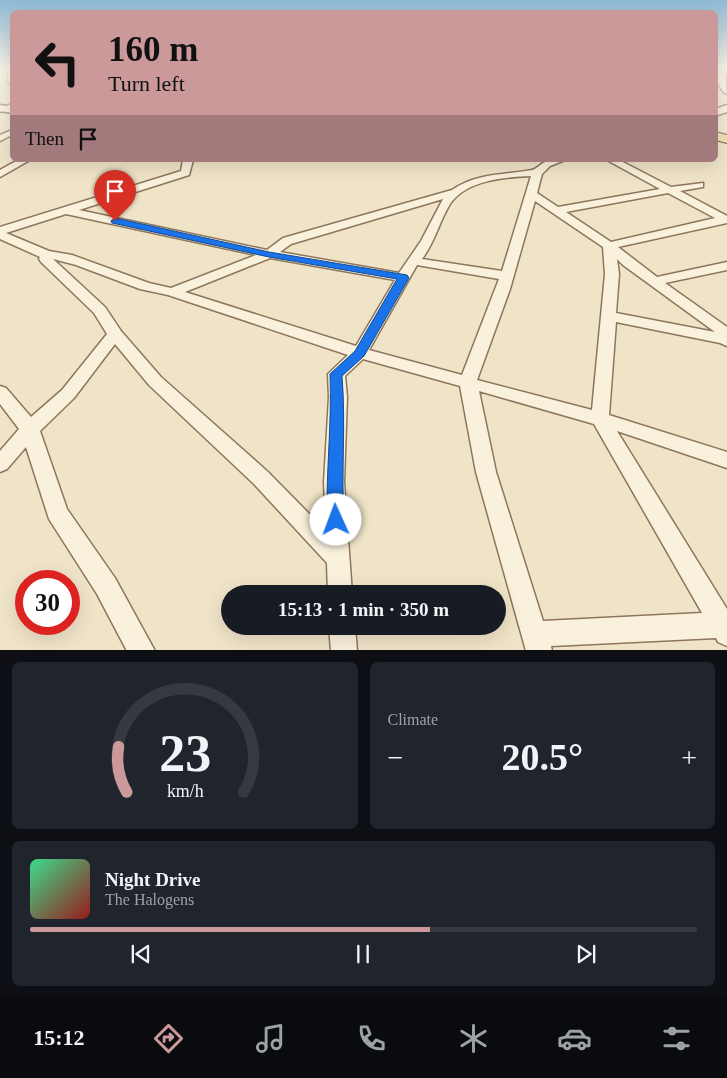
<!DOCTYPE html>
<html lang="en">
<head>
<meta charset="utf-8">
<style>
	body { margin:0; font-family:Georgia,serif; background:#20242c; color:#f1f3f6; height:100vh; display:flex; flex-direction:column; font-size:19px; white-space:nowrap }
	* { box-sizing:border-box; margin:0 }
	p { font-size:16px; color:#9ea1a6 }
	.icon { flex:none; width:28px; height:28px; fill:none; stroke:currentColor; stroke-width:2; stroke-linecap:round; stroke-linejoin:round }
	.map { position:relative; height:650px; overflow:hidden }
	.details { display:flex; flex-direction:column; gap:12px; padding:12px; background:#0d0f14; flex:1 }
	.details>* { flex:none }
	.banner { position:absolute; left:10px; top:10px; width:708px; height:152px; border-radius:8px; box-shadow:0 5px 20px #0002; background:#cc999b; color:#111; overflow:hidden }
	.speed { position:absolute; left:15px; top:570px; display:flex; gap:10px; font-size:25px; font-weight:700; text-align:center }
	.speed>* { display:grid; place-content:center; width:65px; height:65px; border-radius:50%; background:#171b24; box-shadow:0 5px 20px #0002; line-height:1 }
	.speed .limit { border:8px solid #d22; background:#fff; color:#111 }
	.pin { position:absolute; display:grid; place-items:center; width:42px; height:42px; color:#fff; margin:-51px -21px; border-radius:50% 50% 50% 0; rotate:-45deg; box-shadow:0 0 5px #0007 }
	.pin .icon { rotate:45deg }
	.me { position:absolute; width:55px; margin:-28px; rotate:358deg; stroke-linejoin:round; filter:drop-shadow(0 0 4px #0008) }
	.turn { display:flex; align-items:center; gap:18px; height:105px; padding:0 15px; font-size:22px }
	.turn .icon { width:65px; height:65px; stroke-width:2.5 }
	.turn b { display:block; font-size:35px; line-height:42px }
	.then { display:flex; align-items:center; height:48px; padding:0 15px; background:#0003; gap:10px; font-size:19px }
	.big { font-size:38px; font-weight:600; line-height:1.1 }
	.details .card { flex:1; display:flex; flex-direction:column; justify-content:center; gap:8px; min-width:0; padding:0 18px; border-radius:8px; background:#20242c }
	.details .dial { align-items:center; gap:0 }
	.dial svg { height:130px; overflow:visible; fill:none; stroke:#363941; stroke-width:7; stroke-linecap:round; text-anchor:middle }
	.dial text { fill:#f1f3f6; stroke:none }
	.song { display:flex; align-items:center; gap:15px }
	.cover { width:60px; height:60px; border-radius:8px; background:linear-gradient(135deg,hsl(150 70% 55%),hsl(0 70% 35%)) }
	.played { height:5px; border-radius:2px; background:linear-gradient(90deg,#cc999b 60%,#363941 60%) }
	.keys { display:flex; justify-content:space-around; direction:ltr }
	.heat { display:flex; justify-content:space-between; align-items:center; font-size:28px; direction:ltr }
	.details .tiles { flex:1; display:grid; gap:12px; grid-template-columns:1fr 1fr }
	.card:last-child { grid-column:span 2 }
	.trip { position:absolute; left:221px; top:585px; width:285px; height:50px; border-radius:25px; background:#171b24; box-shadow:0 5px 20px #0002; font-weight:600; line-height:50px; text-align:center }
	.dock { display:flex; height:80px; justify-content:space-around; align-items:center; background:#090b0e; color:#9ea1a6 }
	.dock .icon { width:35px; height:35px }
	.dock .on { color:#cc999b }
	.dock b { font-size:22px; color:#f1f3f6 }
	.map>svg:first-child { display:block }
	.lines { fill:none; stroke-linecap:round; stroke-linejoin:round }
	.minor-casing { stroke:#8d765c; stroke-width:3 }
	.secondary-casing { stroke:#6f573f; stroke-width:3 }
	.primary-casing { stroke:#5b4430; stroke-width:2 }
	.minor { fill:#faf1dc; fill-rule:evenodd }
	.secondary { fill:#faf1dc; fill-rule:evenodd }
	.primary { fill:#f3d9a0; fill-rule:evenodd }
	.route { fill:#1a73e8; stroke:#114b97 }
</style>
</head>
<body>
<div class="map">
<svg width="727" height="651" viewBox="0 0 727 651">
	<rect width="100%" height="100%" fill="#f0e4c8"/>
	<g class="lines">
		<defs>
			<path id="minor" d="M7 68H12V85L9 83Z
				M12 104V108L0 112V108Z
				M12 130V135L0 141V135Z
				M18 160H30L0 177V170Z
				M183 160H193L189 175 79 210 267 250 283 238 452 190C476 173 504 175 532 170 537 169 540 164 545 162 551 159 558 160 565 160L550 166 542 174 537 193 558 207 660 189 607 160H619L671 187 703 183V187L680 191 727 216V223L618 247 657 277 727 262V270L665 283 727 327V346L720 343 616 322 609 415 727 452V468L617 431 727 609V646L718 642 716 638 551 646 552 651H526L476 472 460 386 363 359 345 376 347 397 344 482 352 594H328L327 563 254 484 149 385 115 344 74 398 40 431 67 509 115 578 155 651H127L97 594 49 519 26 447 7 469 0 472V451L19 429 0 404V386L6 388 31 417 62 390 107 334 94 313 41 262 39 259 40 257 0 239V227L181 171ZM531 176 502 271 422 259C435 242 439 222 450 204 466 180 505 177 531 176ZM668 193 715 218 611 242 566 212ZM443 199 421 241 399 273 280 252 291 244ZM535 201 603 247 605 274 592 410 477 380 510 289ZM66 214 256 255 171 288 149 283 72 255 49 251 6 233ZM270 258 395 280 356 346 185 292ZM53 259 76 265 140 289 168 295 348 355 328 374 329 397 324 482 326 531 268 472 161 377 121 331 105 307ZM617 259 623 265 715 332 616 313 619 274ZM417 265 499 279 462 375 369 350ZM479 391 594 424 702 613 543 621 496 472Z
				M329 626H355L357 651H331Z"/>
			<path id="secondary" d="M716 68H724L727 94C719 91 715 76 716 68Z
				M0 105 12 107V113L0 111Z
				M727 105V112L715 116V109Z"/>
			<path id="primary" d="M715 132 727 135V143L715 140Z"/>
		</defs>
		<use href="#minor" class="minor-casing"/>
		<use href="#secondary" class="secondary-casing"/>
		<use href="#primary" class="primary-casing"/>
		<use href="#minor" class="minor"/>
		<use href="#secondary" class="secondary"/>
		<use href="#primary" class="primary"/>
	</g>
	<linearGradient id="sky" x2="0" y2="1"><stop stop-color="#8fbad6"/><stop offset="0.43" stop-color="#f8f3e6"/><stop offset="1" stop-color="#f8f3e6" stop-opacity="0"/></linearGradient>
	<rect width="727" height="159" fill="url(#sky)"/>
	<path class="route" d="M115 218 269 252 407 275 409 278 364 356 342 376C346 424 341 472 344 520L341 525 336 527 330 525 327 520C326 471 332 423 330 374L355 351 397 279 269 257 112 223 111 221Z"/>
</svg>
<div class="speed"><div class="limit">30</div></div>
<div class="pin" style="left:115px;top:221px;background:#d93025"><svg class="icon" aria-label="arrive" viewBox="0 0 24 24"><path d="M6 21V4h12l-3 4 3 4H6"/></svg></div>
<svg class="me" style="left:336px;top:520px" viewBox="-20 -20 40 40"><circle r="19" fill="#fff"/><path d="M0-13L10 11 0 6-10 11z" fill="#1a73e8"/></svg>
<div class="trip">15:13 · 1 min · 350 m</div>
<div class="banner">
<div class="turn"><svg class="icon" aria-label="left" viewBox="0 0 24 24"><path d="M17 20v-9H6M10 6l-5 5 5 5"/></svg><div><b>160 m</b>Turn left</div></div>
<div class="then">Then<svg class="icon" aria-label="arrive" viewBox="0 0 24 24"><path d="M6 21V4h12l-3 4 3 4H6"/></svg></div>
</div>
</div>
<section class="details">
<div class="tiles">
<div class="card dial"><svg viewBox="0 0 100 80">
<path d="M14 69A42 42 0 1 1 86 69"/>
<path d="M14 69A42 42 0 0 1 9 41" stroke="#cc999b"/>
<text x="50" y="56" font-size="32" font-weight="700">23</text>
<text x="50" y="72" font-size="11">km/h</text>
</svg></div>
<div class="card"><p>Climate</p>
<div class="heat"><a>−</a><b class="big">20.5°</b><a>+</a></div>
</div>
<div class="card">
<div class="song"><i class="cover"></i><div><b>Night Drive</b><p>The Halogens</p></div></div>
<div class="played"></div>
<div class="keys"><svg class="icon" aria-label="previous" viewBox="0 0 24 24"><path d="M18 5L8 12l10 7zM5 5v14"/></svg><svg class="icon" aria-label="pause" viewBox="0 0 24 24"><path d="M8 5v14M16 5v14"/></svg><svg class="icon" aria-label="next" viewBox="0 0 24 24"><path d="M6 5l10 7-10 7zM19 5v14"/></svg></div>
</div>
</div>
</section>
<nav class="dock">
<b>15:12</b>
<svg class="icon on" aria-label="directions" viewBox="0 0 24 24"><path d="M12 3l9 9-9 9-9-9zM9 14v-3h6M13 9l2 2-2 2"/></svg>
<svg class="icon" aria-label="music" viewBox="0 0 24 24"><path d="M9 18V5l10-2v13"/><circle cx="6" cy="18" r="3"/><circle cx="16" cy="16" r="3"/></svg>
<svg class="icon" aria-label="phone" viewBox="0 0 24 24"><path d="M5 4h4l2 5-3 2q2 4 5 5l2-3 5 2v4C11 20 4 13 5 4z"/></svg>
<svg class="icon" aria-label="climate" viewBox="0 0 24 24"><path d="M12 3v18M4 7l16 10M4 17L20 7"/></svg>
<svg class="icon" aria-label="car" viewBox="0 0 24 24"><path d="M5 17H2v-5l4-1 3-4h7l3 4 3 1v5h-3M9 17h6M6 11h13"/><circle cx="7" cy="17" r="2"/><circle cx="17" cy="17" r="2"/></svg>
<svg class="icon" aria-label="filters" viewBox="0 0 24 24"><path d="M4 7h16M4 17h16"/><circle cx="9" cy="7" r="2"/><circle cx="15" cy="17" r="2"/></svg>
</nav>
</body>
</html>
